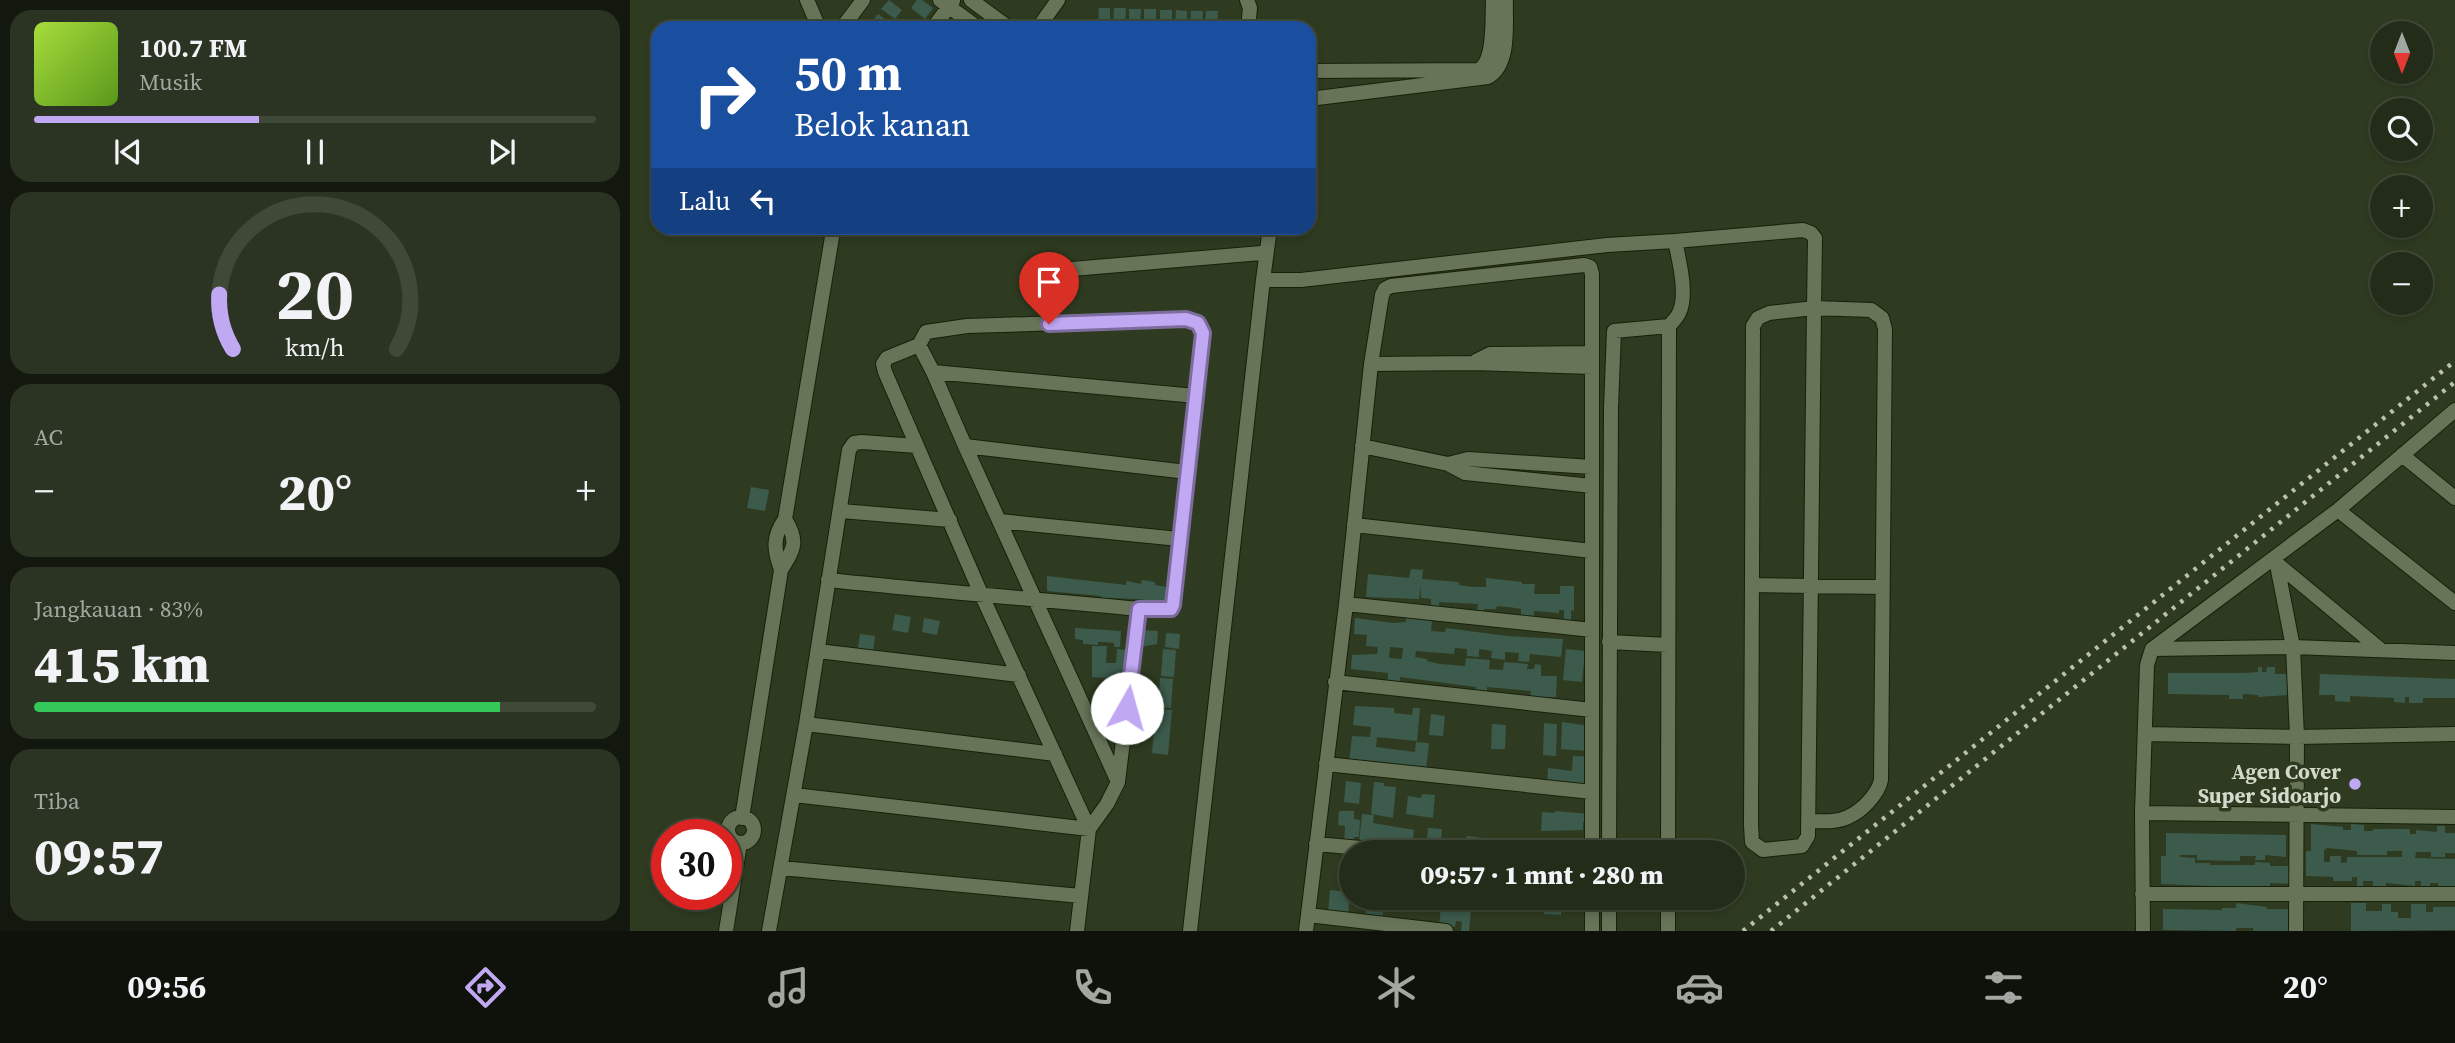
<!DOCTYPE html>
<html lang="id">
<head>
<meta charset="utf-8">
<style>
	body { margin:0; font-family:"Source Serif 4",serif; background:#2b3422; color:#f1f3f6; height:100vh; display:flex; flex-direction:column; font-size:26px; white-space:nowrap }
	* { box-sizing:border-box; margin:0 }
	p { font-size:23px; color:#a3a7a2 }
	.icon { flex:none; width:38px; height:38px; fill:none; stroke:currentColor; stroke-width:2; stroke-linecap:round; stroke-linejoin:round }
	.map { position:relative; flex:1; overflow:hidden }
	.sheet { display:flex; flex-direction:column; gap:10px; padding:10px; background:#13180e; width:630px }
	.sheet>* { flex:none }
	.hud { position:absolute; left:21px; top:21px; width:665px; height:214px; border-radius:21px; box-shadow:0 4px 10px #0003,0 0 0 2px #404838; background:#1a4fa0; color:#fff; overflow:hidden }
	.needle { width:46px; rotate:180deg }
	.tools { position:absolute; left:1740px; top:21px; display:grid; gap:14px }
	.tools a { display:grid; place-items:center; width:63px; height:63px; border-radius:50%; background:#232c19; box-shadow:0 4px 10px #0003,0 0 0 2px #404838; font-size:35px }
	.speed { position:absolute; left:21px; top:819px; display:flex; gap:14px; font-size:35px; font-weight:700; text-align:center }
	.speed>* { display:grid; place-content:center; width:91px; height:91px; border-radius:50%; background:#232c19; box-shadow:0 4px 10px #0003,0 0 0 2px #404838; line-height:1 }
	.speed .limit { border:10px solid #d22; background:#fff; color:#111 }
	.pin { position:absolute; display:grid; place-items:center; width:60px; height:60px; color:#fff; margin:-72px -30px; border-radius:50% 50% 50% 0; rotate:-45deg; box-shadow:0 0 7px #0007 }
	.pin .icon { rotate:45deg }
	.me { position:absolute; width:77px; margin:-38px; rotate:7deg; stroke-linejoin:round; filter:drop-shadow(0 0 5px #0008) }
	.turn { display:flex; align-items:center; gap:24px; height:147px; padding:0 28px; font-size:32px }
	.turn .icon { width:91px; height:91px; stroke-width:2.5 }
	.turn b { display:block; font-size:49px; line-height:60px }
	.then { display:flex; align-items:center; height:66px; padding:0 28px; background:#0003; gap:14px; font-size:26px }
	.big { font-size:52px; font-weight:800; line-height:1.1 }
	.sheet .card { flex:1; display:flex; flex-direction:column; justify-content:center; gap:10px; min-width:0; padding:0 24px; border-radius:21px; background:#2b3422 }
	.sheet .dial { align-items:center; gap:0 }
	.dial svg { height:182px; overflow:visible; fill:none; stroke:#404838; stroke-width:7; stroke-linecap:round; text-anchor:middle }
	.dial text { fill:#f1f3f6; stroke:none }
	.song { display:flex; align-items:center; gap:21px }
	.cover { width:84px; height:84px; border-radius:10px; background:linear-gradient(135deg,hsl(80 70% 55%),hsl(90 70% 35%)) }
	.played { height:7px; border-radius:4px; background:linear-gradient(90deg,#c1a8f3 40%,#404838 40%) }
	.keys { display:flex; justify-content:space-around; direction:ltr }
	.heat { display:flex; justify-content:space-between; align-items:center; font-size:38px; direction:ltr }
	.charge { height:10px; border-radius:5px; background:linear-gradient(90deg,#34c759 83%,#404838 0) }
	.trip { position:absolute; left:709px; top:840px; width:406px; height:70px; border-radius:35px; background:#232c19; box-shadow:0 4px 10px #0003,0 0 0 2px #404838; font-weight:800; line-height:70px; text-align:center }
	.menu { display:flex; height:112px; justify-content:space-around; align-items:center; background:#0e120a; color:#a3a7a2 }
	.menu .icon { width:49px; height:49px }
	.menu .current { color:#c1a8f3 }
	.menu b { font-size:32px; color:#f1f3f6 }
	main { display:flex; flex:1; min-height:0 }
	.map>svg:first-child { display:block }
	.building { fill:#3c5b4c; fill-rule:evenodd }
	.lines { fill:none; stroke-linecap:round; stroke-linejoin:round }
	.minor-casing { stroke:#172109; stroke-width:16 }
	.minor { stroke:#677458; stroke-width:14 }
	.rail { stroke:#bac1b1; stroke-width:4.5; stroke-dasharray:3.5 7; stroke-linecap:butt }
	.route-casing { stroke:#7d6d9e; stroke-width:18 }
	.route { stroke:#c1a8f3; stroke-width:12 }
	.poi-dot { fill:#c1a8f3; stroke:#2f3b21; stroke-width:2.5 }
	.labels { text-anchor:middle; stroke-width:7; stroke-linejoin:round; paint-order:stroke }
	.poi-label { font-size:21px; font-weight:bold; fill:#d3dacb; stroke:#2f3b21; text-anchor:end }
</style>
</head>
<body>
<main>
<section class="sheet">
<div class="card">
<div class="song"><i class="cover"></i><div><b>100.7 FM</b><p>Musik</p></div></div>
<div class="played"></div>
<div class="keys"><svg class="icon" aria-label="previous" viewBox="0 0 24 24"><path d="M18 5L8 12l10 7zM5 5v14"/></svg><svg class="icon" aria-label="pause" viewBox="0 0 24 24"><path d="M8 5v14M16 5v14"/></svg><svg class="icon" aria-label="next" viewBox="0 0 24 24"><path d="M6 5l10 7-10 7zM19 5v14"/></svg></div>
</div>
<div class="card dial"><svg viewBox="0 0 100 80">
<path d="M14 69A42 42 0 1 1 86 69"/>
<path d="M14 69A42 42 0 0 1 8 45" stroke="#c1a8f3"/>
<text x="50" y="56" font-size="32" font-weight="700">20</text>
<text x="50" y="72" font-size="11">km/h</text>
</svg></div>
<div class="card"><p>AC</p>
<div class="heat"><a>−</a><b class="big">20°</b><a>+</a></div>
</div>
<div class="card"><p>Jangkauan · 83%</p><b class="big">415 km</b><div class="charge"></div></div>
<div class="card"><p>Tiba</p><b class="big">09:57</b></div>
</section>
<div class="map">
<svg width="1825" height="931" viewBox="0 0 1825 931">
	<rect width="100%" height="100%" fill="#2f3b21"/>
	<path class="building" d="M259 0 272 10 265 19 251 9Z
		M287 0H292L303 8 295 19 281 8Z
		M469 8H480V25H468Z
		M484 8H496L495 25H483Z
		M499 9H511L510 26H499Z
		M514 9H526V26H514Z
		M530 10H542V27L530 26Z
		M546 10 557 11V27H545Z
		M561 11H573L572 28H560Z
		M576 11H588L587 28H575Z
		M248 14 261 24 258 28H247L241 23Z
		M121 487 139 490 135 511 117 508Z
		M781 569 793 570 792 579 829 582V585L843 587H856V578L892 582V584H905L904 594H930V586H944V611L941 610V621H934V610H929V613L904 611V616H891V609L879 607 867 606 866 609H854V612L847 611 848 604 809 602V606H801V599L791 598V586L789 599 736 597 738 574 779 578Z
		M417 576 496 585V581L511 584 512 580 525 582V585L542 588 539 604 509 599 480 598 479 606 470 605 471 596 417 591Z
		M265 614 281 617 278 633 262 630Z
		M776 617 802 620 801 631 815 632 816 628 877 636 933 639 931 657 900 654 899 662 888 661 889 653 875 652V660L861 658 862 651 849 649V657L837 656V649L825 648 824 654 786 651 785 657 797 659V661L810 664 835 666 836 658 860 660 859 669 873 670 874 662 898 664 897 669H904L905 664 911 665V676H927L926 697 900 698 901 691 857 687V693L845 691 846 687 770 677V683L758 682V673L721 669 722 655 747 654 748 647 736 646 737 635 724 634 725 618 763 623 776 622ZM760 647 773 648 772 659 759 658Z
		M294 618 310 621 307 635 292 632Z
		M445 628 491 631 490 647H484V643L475 642H468V645L453 644V640L445 639Z
		M511 630 528 631 527 644 510 647Z
		M536 633 550 634 549 649 535 647Z
		M230 634 245 636 243 655 227 653Z
		M462 646H477L476 663H486L487 649 499 650 492 727H476L478 694H475V678L462 677Z
		M533 649 546 650 544 677 531 676Z
		M936 649 955 651 952 682 933 680Z
		M1628 667H1632V672H1636L1637 667H1645V674H1658V695L1628 697V695L1613 694V699H1599V695L1538 694V673H1613L1628 672Z
		M1690 674 1825 679V698H1793V703H1779V697H1775V703L1764 702V698L1720 696V702L1705 701V695H1689Z
		M530 678 543 679 541 708 528 707Z
		M725 706 764 708V713L782 715 783 708H790L787 741 747 737 746 747 785 752 786 742 799 743 796 770 719 763 722 736 740 737 741 727 723 725Z
		M526 709 542 710 538 755 522 753Z
		M801 714 815 716 813 736 799 735Z
		M932 722 959 726 958 751 931 749Z
		M914 723 927 724 926 756 913 755Z
		M862 724 876 725 875 749H861Z
		M943 756 962 757 960 788 917 784 918 768 942 771Z
		M716 781 731 783 729 804 714 802Z
		M744 782 754 783V786L766 787 763 818 741 814Z
		M792 794 805 795 803 818 776 814 778 796 791 798Z
		M709 811H724V819L730 820 729 837H724V846H714L715 826 708 825Z
		M925 811 960 814V823L953 822V830L911 831 912 812 925 813Z
		M732 814 744 815 743 823 784 830 782 847 729 844Z
		M1681 824 1713 827V830H1721V824L1734 825V831H1743V829H1780V834H1786V830L1807 832V826H1815V833H1825V853H1815V857H1801V852H1786L1785 858 1825 859V891H1808V883H1800V889H1791V881H1785V886L1756 883V889H1743V881H1733V889L1727 888V877H1722V881H1703V877L1676 876V851H1681ZM1697 848 1727 851V855H1757V851H1772V857H1717V862L1711 863V856H1700V862H1694V850Z
		M798 828 812 829 810 852 796 851Z
		M1536 833 1656 835V857L1635 855V860H1625L1626 856H1610V861L1567 860V855H1550V857L1565 858V863H1580V865H1625V862L1640 863V866H1664V884L1640 883V887H1595V890H1580L1581 886 1531 884V856H1536Z
		M837 836 853 838 851 852H835Z
		M700 890 720 892 718 916 698 914Z
		M812 898 842 900 839 931H831L832 922 826 921 825 927 809 925Z
		M914 898H931V915L914 914Z
		M737 900 754 902 752 922 735 920Z
		M1606 903 1637 907V909H1658V931H1623V928H1606V931L1533 930V909L1592 910V908H1606Z
		M1721 903H1736V911H1752V904H1761V912H1768V918H1781V904H1796V912H1803V907H1825V930L1721 931Z"/>
	<g class="lines">
		<defs>
			<path id="minor" d="M177 0 189 28
				M310 0 348 28
				M341 0 379 28
				M617 0 620 8 618 28
				M212 28 233 0
				M303 28 323 1
				M408 28 428 0
				M679 71 849 70C865 61 862 18 863 0
				M679 99 858 77C881 64 875 23 876 0
				M640 228 633 280H671L977 245 1045 241C1049 260 1058 295 1049 313 1047 318 1042 322 1039 326L1038 852
				M1045 241 1173 230 1181 233 1185 238 1184 308 1178 836 1172 846 1133 850 1122 842 1121 825 1123 326 1128 318 1139 313 1184 308 1241 310 1252 318 1255 329 1251 780C1248 794 1232 811 1218 817 1206 823 1191 821 1178 821
				M430 270 631 253
				M289 345 257 358 253 364 255 372 352 596 459 829 447 931
				M846 361 860 354 962 353
				M741 364 844 363 962 367
				M303 372 566 396
				M335 446 557 472
				M732 446 818 464 835 473 962 486
				M1772 455 1825 498
				M818 464 838 459 962 467
				M1708 510 1825 603
				M211 511 320 520
				M369 521 549 539
				M724 525 962 551
				M1645 562 1751 650
				M1647 565 1663 647 1667 737 1666 931
				M151 570C144 550 142 537 155 519L203 231
				M198 580C302 591 405 599 509 609
				M1122 585 1253 587
				M716 604 962 630
				M979 642 1038 645
				M1522 649 1663 647 1825 653
				M188 651 389 675
				M705 682 962 710
				M176 724 425 754
				M1515 734 1667 737 1825 734
				M696 764 962 792
				M164 795 459 829 477 804 488 782 335 446 303 372 289 345 296 332 337 326 557 319 568 323 573 333 543 605 541 609H509L488 782
				M1512 813 1825 817
				M98 830a13 13 0 1 1 26 0a13 13 0 1 1-26 0Z
				M112 818 151 570C164 549 169 542 155 519
				M686 844 776 852
				M979 852 981 408 984 331 1039 326
				M151 868 451 896
				M1512 894H1825
				M962 898V931
				M678 915 816 931
				M96 931 110 843
				M139 931 176 724 219 450 224 443 232 442 287 446
				M560 931 633 280
				M676 931 716 604 741 364 752 295 755 289 761 286 954 265 960 267 962 274V852
				M979 931V898
				M1038 931V898
				M1513 931 1512 813 1517 665 1522 649 1708 510 1825 410"/>
		</defs>
		<use href="#minor" class="minor-casing"/>
		<use href="#minor" class="minor"/>
		<path class="rail" d="M1113 931 1825 361
			M1141 931 1825 382"/>
	</g>
	<g class="lines">
		<defs>
			<path id="route" d="M419 324 556 319 568 323 573 333 543 605 541 609H509L497 708"/>
		</defs>
		<use href="#route" class="route-casing"/>
		<use href="#route" class="route"/>
	</g>
	<circle class="poi-dot" cx="1725" cy="784" r="7"/>
	<g class="labels">
		<g class="poi-label">
			<text x="1711" y="779">Agen Cover<tspan x="1711" dy="24">Super Sidoarjo</tspan></text>
		</g>
	</g>
</svg>
<div class="tools">
<a><svg class="needle" viewBox="-14 -14 28 28"><path d="M0-13l5 13h-10z" fill="#e53935"/><path d="M0 13l5-13h-10z" fill="#a3a7a2"/></svg></a>
<a><svg class="icon" aria-label="search" viewBox="0 0 24 24"><circle cx="10" cy="10" r="6"/><path d="M15 15l6 6"/></svg></a>
<a>+</a>
<a>−</a>
</div>
<div class="speed"><div class="limit">30</div></div>
<div class="pin" style="left:419px;top:324px;background:#d93025"><svg class="icon" aria-label="arrive" viewBox="0 0 24 24"><path d="M6 21V4h12l-3 4 3 4H6"/></svg></div>
<svg class="me" style="left:497px;top:708px" viewBox="-20 -20 40 40"><circle r="19" fill="#fff"/><path d="M0-13L10 11 0 6-10 11z" fill="#c1a8f3"/></svg>
<div class="trip">09:57 · 1 mnt · 280 m</div>
<div class="hud">
<div class="turn"><svg class="icon" aria-label="right" viewBox="0 0 24 24"><path d="M7 20v-9h11M14 6l5 5-5 5"/></svg><div><b>50 m</b>Belok kanan</div></div>
<div class="then">Lalu<svg class="icon" aria-label="left" viewBox="0 0 24 24"><path d="M17 20v-9H6M10 6l-5 5 5 5"/></svg></div>
</div>
</div>
</main>
<nav class="menu">
<b>09:56</b>
<svg class="icon current" aria-label="directions" viewBox="0 0 24 24"><path d="M12 3l9 9-9 9-9-9zM9 14v-3h6M13 9l2 2-2 2"/></svg>
<svg class="icon" aria-label="music" viewBox="0 0 24 24"><path d="M9 18V5l10-2v13"/><circle cx="6" cy="18" r="3"/><circle cx="16" cy="16" r="3"/></svg>
<svg class="icon" aria-label="phone" viewBox="0 0 24 24"><path d="M5 4h4l2 5-3 2q2 4 5 5l2-3 5 2v4C11 20 4 13 5 4z"/></svg>
<svg class="icon" aria-label="climate" viewBox="0 0 24 24"><path d="M12 3v18M4 7l16 10M4 17L20 7"/></svg>
<svg class="icon" aria-label="car" viewBox="0 0 24 24"><path d="M5 17H2v-5l4-1 3-4h7l3 4 3 1v5h-3M9 17h6M6 11h13"/><circle cx="7" cy="17" r="2"/><circle cx="17" cy="17" r="2"/></svg>
<svg class="icon" aria-label="filters" viewBox="0 0 24 24"><path d="M4 7h16M4 17h16"/><circle cx="9" cy="7" r="2"/><circle cx="15" cy="17" r="2"/></svg>
<b>20°</b>
</nav>
</body>
</html>
